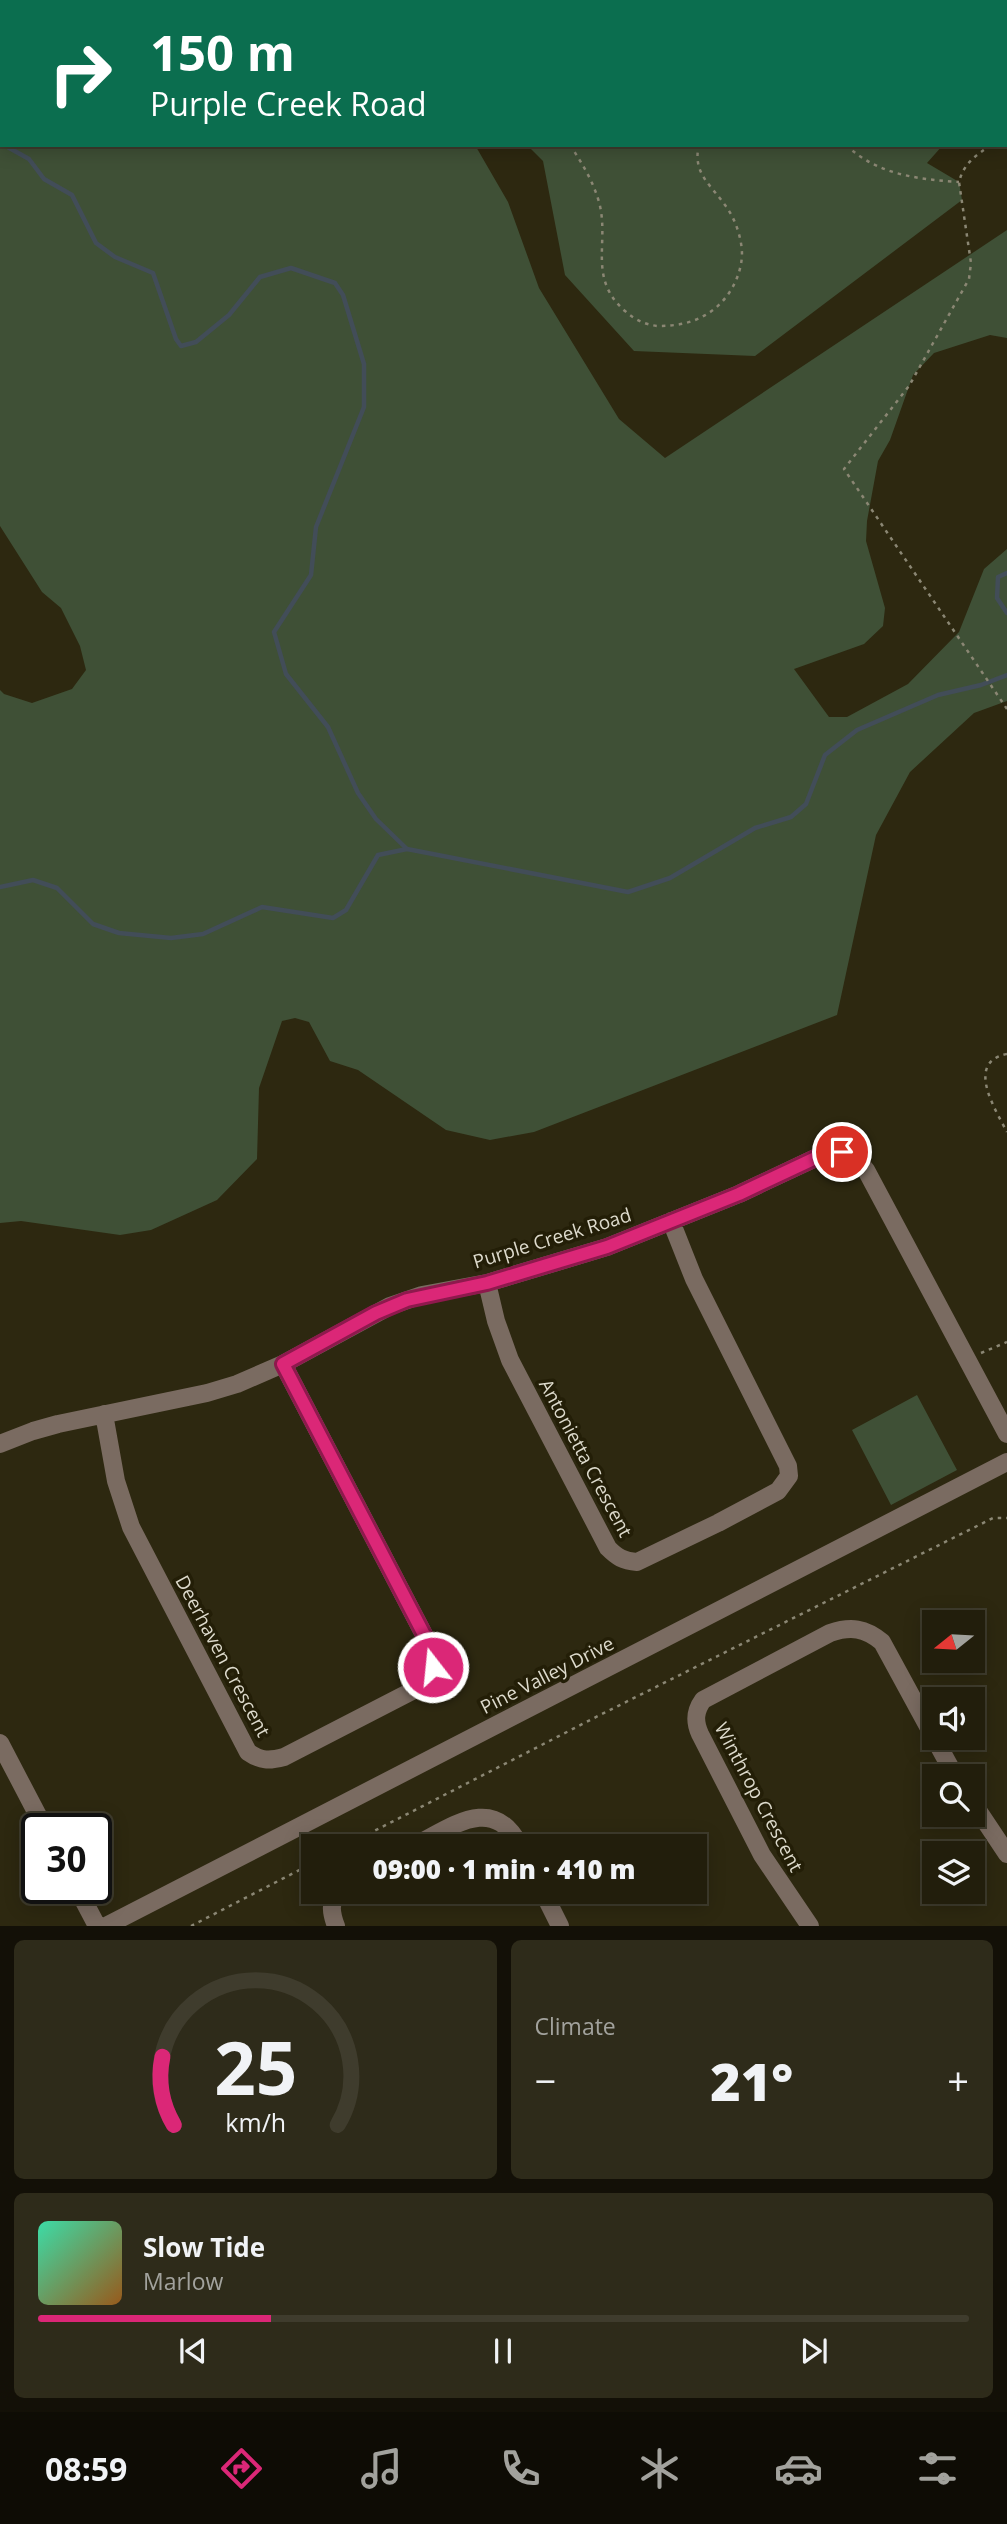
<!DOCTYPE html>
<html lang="en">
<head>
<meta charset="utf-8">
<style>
	body { margin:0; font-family:"Open Sans",sans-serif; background:#2e2b1a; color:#f1f3f6; height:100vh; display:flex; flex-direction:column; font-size:26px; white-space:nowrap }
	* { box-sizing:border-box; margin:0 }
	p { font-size:23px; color:#a2a29d }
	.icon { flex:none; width:38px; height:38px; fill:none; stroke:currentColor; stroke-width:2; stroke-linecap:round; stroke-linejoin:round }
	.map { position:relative; height:1926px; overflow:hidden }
	.panel { display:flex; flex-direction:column; gap:14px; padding:14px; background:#131007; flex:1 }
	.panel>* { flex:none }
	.guide { position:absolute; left:0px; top:0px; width:1008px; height:147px; box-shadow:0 4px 18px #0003,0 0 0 2px #3f3c2d; background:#0b6e4f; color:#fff; overflow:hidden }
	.needle { width:46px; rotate:252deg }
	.buttons { position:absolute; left:922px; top:1610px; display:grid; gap:14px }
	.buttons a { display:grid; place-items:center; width:63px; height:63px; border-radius:0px; background:#221e0c; box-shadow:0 4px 18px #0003,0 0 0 2px #3f3c2d; font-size:35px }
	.speed { position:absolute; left:21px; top:1813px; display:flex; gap:14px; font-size:35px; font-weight:700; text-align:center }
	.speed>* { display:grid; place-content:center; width:91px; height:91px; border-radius:50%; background:#221e0c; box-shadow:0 4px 18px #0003,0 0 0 2px #3f3c2d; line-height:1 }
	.speed .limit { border:4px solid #111; border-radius:10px; background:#fff; color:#111 }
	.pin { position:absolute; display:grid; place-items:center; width:60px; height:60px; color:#fff; margin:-30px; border:4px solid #fff; border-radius:50%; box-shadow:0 2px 7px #0007 }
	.me { position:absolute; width:77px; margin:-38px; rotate:344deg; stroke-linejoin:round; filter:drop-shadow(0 0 5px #0008) }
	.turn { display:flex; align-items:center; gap:24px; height:147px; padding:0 35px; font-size:32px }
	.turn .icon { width:91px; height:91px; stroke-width:2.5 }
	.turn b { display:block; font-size:49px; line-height:60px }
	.big { font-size:52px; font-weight:800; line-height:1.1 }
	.panel .widget { flex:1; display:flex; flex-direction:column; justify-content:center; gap:10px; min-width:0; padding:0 24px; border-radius:10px; background:#2e2b1a }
	.panel .dial { align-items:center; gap:0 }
	.dial svg { height:182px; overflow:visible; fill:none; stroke:#3f3c2d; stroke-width:7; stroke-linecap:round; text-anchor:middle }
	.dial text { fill:#f1f3f6; stroke:none }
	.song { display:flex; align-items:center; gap:21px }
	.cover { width:84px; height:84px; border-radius:10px; background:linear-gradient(135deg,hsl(160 70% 55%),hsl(30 70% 35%)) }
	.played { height:7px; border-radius:4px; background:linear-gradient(90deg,#db2777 25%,#3f3c2d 25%) }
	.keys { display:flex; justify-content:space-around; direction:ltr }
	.heat { display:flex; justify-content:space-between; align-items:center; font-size:38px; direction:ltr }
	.panel .tiles { flex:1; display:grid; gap:14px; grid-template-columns:1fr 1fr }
	.widget:last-child { grid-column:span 2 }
	.trip { position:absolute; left:301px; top:1834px; width:406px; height:70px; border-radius:0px; background:#221e0c; box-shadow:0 4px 18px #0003,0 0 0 2px #3f3c2d; font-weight:800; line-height:70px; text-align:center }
	.tab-bar { display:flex; height:112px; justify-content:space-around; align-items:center; background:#0e0c05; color:#a2a29d }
	.tab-bar .icon { width:49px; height:49px }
	.tab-bar .selected { color:#db2777 }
	.tab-bar b { font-size:32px; color:#f1f3f6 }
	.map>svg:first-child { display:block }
	.green { fill:#3f5036 }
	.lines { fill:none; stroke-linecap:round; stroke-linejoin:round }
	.stream { stroke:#424d58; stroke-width:4.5 }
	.path { stroke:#8b8774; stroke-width:2.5; stroke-dasharray:3.5 5; stroke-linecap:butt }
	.minor { stroke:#7a6b61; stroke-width:18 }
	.route-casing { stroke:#8e194d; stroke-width:18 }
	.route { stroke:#db2777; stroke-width:12 }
	.labels { text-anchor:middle; stroke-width:7; stroke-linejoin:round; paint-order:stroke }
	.street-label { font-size:19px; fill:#dddacc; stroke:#231e07 }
</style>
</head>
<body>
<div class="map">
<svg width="1007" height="1926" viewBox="0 0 1007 1926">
	<rect width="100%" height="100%" fill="#2d2810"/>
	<path class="green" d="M0 0 225 2H2V145H475L508 202 539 288 619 419 665 458 1007 230V338L990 335 934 353 913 375 890 440 878 461 867 521 866 541 885 608 883 626 864 644 794 669 829 717H847L908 684 959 632 984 569 1007 549V701L974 713 910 772 876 835 837 1015 534 1132 490 1140 446 1130 358 1070 330 1061 309 1022 295 1018 282 1021 259 1088 257 1159 217 1200 151 1230 120 1235 21 1221 0 1223V690L4 694 32 703 72 689 86 670 80 646 61 608 42 592 0 526Z
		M518 0H914L915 2H518Z
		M527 145H943L927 163 959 182 962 200 755 356 634 351 565 275 543 161Z
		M917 1395 957 1470 891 1505 852 1430Z"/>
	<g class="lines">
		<path class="stream" d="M4 145 29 159 44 179 72 195 96 243 115 257 153 273 176 339 181 346 196 342 229 315 260 277 291 268 335 283 343 295 364 364V407L316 527 311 575 274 632 286 674 328 727 358 793 376 819 407 849
			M1007 573 998 577 997 598 1007 613
			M0 887 33 880 57 888 93 924 119 933 171 938 203 934 262 907 333 918 346 910 378 855 407 849 628 892 670 878 755 828 791 817 806 804 825 755 857 730 938 695 981 685 1007 675"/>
		<path class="path" d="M692 0 693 2
			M790 0 792 2
			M563 2V0
			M670 2 671 0
			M1006 135 1007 134
			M570 145C582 163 593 181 599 202 610 242 587 278 625 311 635 320 646 325 658 326 679 326 697 322 713 310 730 297 741 276 742 255 742 238 735 218 725 205 711 185 692 173 699 145
			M846 145C878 175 917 179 959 182
			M991 145C975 156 964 163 959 182L971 263 969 279 909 386 844 469 1007 709
			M1007 1054C965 1062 995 1109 1007 1132
			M981 1353 1007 1342
			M345 1846 598 1716 993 1518H1007
			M191 1926 313 1863"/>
		<path class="minor" d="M487 1283 496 1321 510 1360 608 1548C617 1557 623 1561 637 1562L718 1523 778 1491 789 1476 788 1466 694 1279 671 1221
			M104 1414 116 1481 131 1527 248 1752C261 1761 269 1761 284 1757L412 1691C432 1677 434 1672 431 1648L283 1364
			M0 1444 33 1431 58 1424 207 1393 237 1384 283 1364 390 1306 422 1295 487 1283 607 1247 739 1194 824 1154 842 1152 855 1157 866 1170 1007 1434
			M0 1743 45 1829
			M973 1803 1007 1854
			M414 1846C452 1827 493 1793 520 1846
			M77 1888 97 1926
			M336 1892C330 1904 331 1913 336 1926
			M543 1892 560 1926
			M106 1926 1007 1462
			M810 1926 762 1855 700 1734C694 1721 695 1711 703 1700L830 1633C851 1626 865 1628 882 1642L955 1776"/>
	</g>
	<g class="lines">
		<defs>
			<path id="route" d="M433 1667 431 1648 283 1364 376 1313 407 1300 487 1283 607 1247 739 1194 824 1154 842 1152"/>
		</defs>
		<use href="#route" class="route-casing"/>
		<use href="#route" class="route"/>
	</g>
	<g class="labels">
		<g class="street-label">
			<text transform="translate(552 1238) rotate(-17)" y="7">Purple Creek Road</text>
			<text transform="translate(586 1458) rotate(62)" y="7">Antonietta Crescent</text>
			<text transform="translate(223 1656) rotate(62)" y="7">Deerhaven Crescent</text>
			<text transform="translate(547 1675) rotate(-27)" y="7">Pine Valley Drive</text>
			<text transform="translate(759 1797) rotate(62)" y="7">Winthrop Crescent</text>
		</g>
	</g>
</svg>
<div class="buttons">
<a><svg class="needle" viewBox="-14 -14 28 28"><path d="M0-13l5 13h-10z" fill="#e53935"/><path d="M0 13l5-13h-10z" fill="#a2a29d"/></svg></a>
<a><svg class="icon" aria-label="sound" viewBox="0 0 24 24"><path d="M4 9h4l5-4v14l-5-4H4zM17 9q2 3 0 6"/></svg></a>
<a><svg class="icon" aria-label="search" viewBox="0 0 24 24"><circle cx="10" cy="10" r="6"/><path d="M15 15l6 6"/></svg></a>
<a><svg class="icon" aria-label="layers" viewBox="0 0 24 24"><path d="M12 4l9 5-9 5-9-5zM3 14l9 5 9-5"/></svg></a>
</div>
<div class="speed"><div class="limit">30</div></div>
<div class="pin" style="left:842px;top:1152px;background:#d93025"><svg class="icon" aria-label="arrive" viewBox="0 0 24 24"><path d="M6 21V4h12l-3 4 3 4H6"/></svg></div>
<svg class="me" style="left:433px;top:1667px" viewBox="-20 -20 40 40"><circle r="17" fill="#db2777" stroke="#fff" stroke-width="3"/><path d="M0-11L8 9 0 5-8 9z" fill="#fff"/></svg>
<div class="trip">09:00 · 1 min · 410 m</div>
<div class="guide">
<div class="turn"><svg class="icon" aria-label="right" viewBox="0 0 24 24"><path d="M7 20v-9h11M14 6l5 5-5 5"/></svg><div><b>150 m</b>Purple Creek Road</div></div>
</div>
</div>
<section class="panel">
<div class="tiles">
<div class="widget dial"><svg viewBox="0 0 100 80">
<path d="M14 69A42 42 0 1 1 86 69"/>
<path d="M14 69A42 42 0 0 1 9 39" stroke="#db2777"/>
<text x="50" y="56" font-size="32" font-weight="700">25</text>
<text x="50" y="72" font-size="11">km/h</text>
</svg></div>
<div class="widget"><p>Climate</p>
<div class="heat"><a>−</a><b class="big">21°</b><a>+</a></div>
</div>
<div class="widget">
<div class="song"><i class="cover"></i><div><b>Slow Tide</b><p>Marlow</p></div></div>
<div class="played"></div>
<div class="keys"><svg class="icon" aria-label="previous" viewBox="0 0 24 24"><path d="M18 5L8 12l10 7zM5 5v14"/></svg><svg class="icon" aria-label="pause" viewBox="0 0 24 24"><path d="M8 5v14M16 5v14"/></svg><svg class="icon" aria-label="next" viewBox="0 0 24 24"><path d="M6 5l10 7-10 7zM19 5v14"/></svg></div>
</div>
</div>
</section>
<nav class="tab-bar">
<b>08:59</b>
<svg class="icon selected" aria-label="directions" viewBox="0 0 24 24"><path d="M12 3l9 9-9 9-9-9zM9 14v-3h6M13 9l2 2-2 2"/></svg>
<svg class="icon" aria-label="music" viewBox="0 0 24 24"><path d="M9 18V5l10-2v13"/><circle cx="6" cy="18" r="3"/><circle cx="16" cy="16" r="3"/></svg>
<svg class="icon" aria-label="phone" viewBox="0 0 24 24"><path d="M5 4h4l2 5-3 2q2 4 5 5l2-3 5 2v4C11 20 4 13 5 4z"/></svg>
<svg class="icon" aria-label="climate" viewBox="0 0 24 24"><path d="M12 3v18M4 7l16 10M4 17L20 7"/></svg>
<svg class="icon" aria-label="car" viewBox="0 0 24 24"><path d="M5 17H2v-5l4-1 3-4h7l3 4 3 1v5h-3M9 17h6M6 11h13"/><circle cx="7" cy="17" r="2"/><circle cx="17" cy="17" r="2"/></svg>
<svg class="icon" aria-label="filters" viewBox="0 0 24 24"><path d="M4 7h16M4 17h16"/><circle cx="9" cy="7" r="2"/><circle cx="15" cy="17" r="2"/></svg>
</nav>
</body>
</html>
